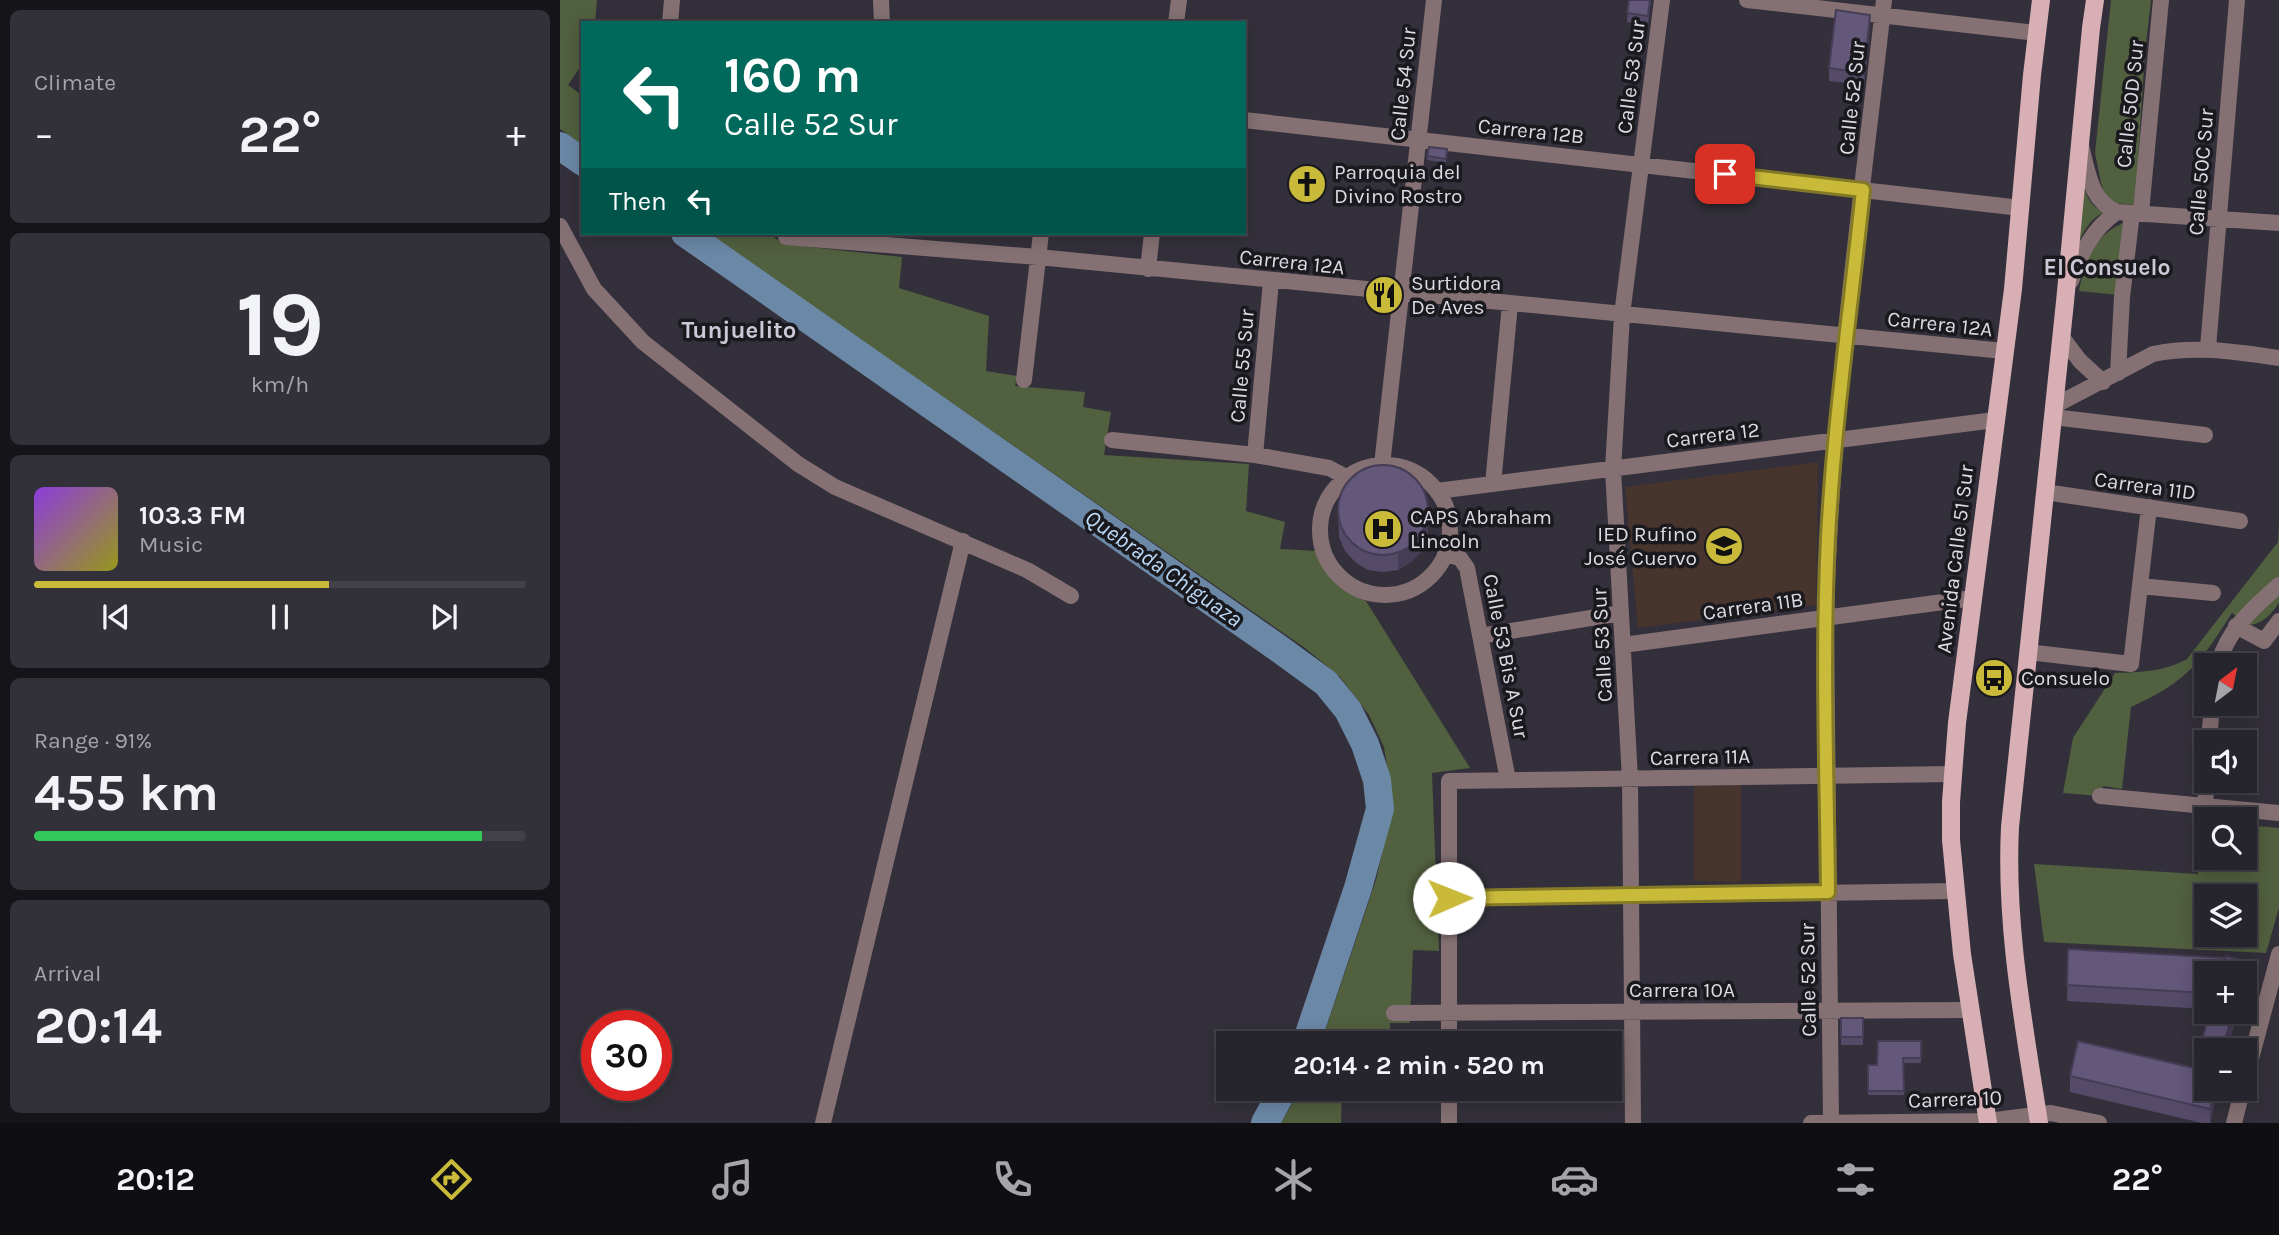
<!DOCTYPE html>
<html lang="en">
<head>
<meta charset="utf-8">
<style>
	body { margin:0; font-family:Karla,sans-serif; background:#323038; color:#f1f3f6; height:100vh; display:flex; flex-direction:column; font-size:26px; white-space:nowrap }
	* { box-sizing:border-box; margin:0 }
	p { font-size:23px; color:#a4a4a9 }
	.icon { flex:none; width:38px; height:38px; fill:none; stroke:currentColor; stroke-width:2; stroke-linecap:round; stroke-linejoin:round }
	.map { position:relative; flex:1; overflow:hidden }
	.details { display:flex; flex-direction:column; gap:10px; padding:10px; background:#151418; width:560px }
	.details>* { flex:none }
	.top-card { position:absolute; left:21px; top:21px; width:665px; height:214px; border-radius:0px; box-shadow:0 4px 18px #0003,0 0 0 2px #424148; background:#00695c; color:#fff; overflow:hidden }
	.needle { width:46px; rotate:32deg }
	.buttons { position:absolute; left:1634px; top:653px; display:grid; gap:14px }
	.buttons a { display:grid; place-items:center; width:63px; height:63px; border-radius:0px; background:#26242c; box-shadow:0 4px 18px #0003,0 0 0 2px #424148; font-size:35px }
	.speed { position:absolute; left:21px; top:1010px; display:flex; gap:14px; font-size:35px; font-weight:700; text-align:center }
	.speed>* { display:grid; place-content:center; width:91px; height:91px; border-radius:50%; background:#26242c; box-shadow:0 4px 18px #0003,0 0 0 2px #424148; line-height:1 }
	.speed .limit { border:10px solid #d22; background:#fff; color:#111 }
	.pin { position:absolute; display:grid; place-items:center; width:60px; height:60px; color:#fff; margin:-30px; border-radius:14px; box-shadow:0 4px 10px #0006 }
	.me { position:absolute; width:77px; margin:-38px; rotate:89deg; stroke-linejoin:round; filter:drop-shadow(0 0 5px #0008) }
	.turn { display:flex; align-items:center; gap:24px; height:147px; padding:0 28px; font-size:32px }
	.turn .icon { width:91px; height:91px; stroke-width:2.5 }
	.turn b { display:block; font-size:49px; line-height:60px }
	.then { display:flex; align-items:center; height:66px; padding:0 28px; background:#0003; gap:14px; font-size:26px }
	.big { font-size:52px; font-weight:700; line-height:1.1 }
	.details .tile { flex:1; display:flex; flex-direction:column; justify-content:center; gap:10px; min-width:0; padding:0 24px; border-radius:10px; background:#323038 }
	.details .dial { align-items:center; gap:0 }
	.dial b { font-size:91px; line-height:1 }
	.song { display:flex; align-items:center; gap:21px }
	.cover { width:84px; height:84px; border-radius:10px; background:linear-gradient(135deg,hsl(270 70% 55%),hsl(60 70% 35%)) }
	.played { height:7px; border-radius:4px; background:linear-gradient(90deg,#c9ba3a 60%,#424148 60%) }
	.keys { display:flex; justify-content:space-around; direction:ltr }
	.heat { display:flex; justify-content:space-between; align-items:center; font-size:38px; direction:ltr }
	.charge { height:10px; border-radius:5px; background:linear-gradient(90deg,#34c759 91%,#424148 0) }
	.trip { position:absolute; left:656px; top:1031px; width:406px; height:70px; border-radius:0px; background:#26242c; box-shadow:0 4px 18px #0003,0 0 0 2px #424148; font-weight:700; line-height:70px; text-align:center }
	.tab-bar { display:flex; height:112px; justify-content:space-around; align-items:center; background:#0f0e12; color:#a4a4a9 }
	.tab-bar .icon { width:49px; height:49px }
	.tab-bar .on { color:#c9ba3a }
	.tab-bar b { font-size:32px; color:#f1f3f6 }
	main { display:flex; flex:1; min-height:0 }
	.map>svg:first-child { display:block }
	.education { fill:#47352d }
	.green { fill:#51603e; fill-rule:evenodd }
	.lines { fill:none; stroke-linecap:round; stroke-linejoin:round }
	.river { stroke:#6b88a6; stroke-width:28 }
	.minor { stroke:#857174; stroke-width:16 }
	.major { stroke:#d8afb5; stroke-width:18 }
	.wall { fill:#554b69 }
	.shaded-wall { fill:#453d55 }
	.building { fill:#63577a; stroke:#453d55; stroke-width:2 }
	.route-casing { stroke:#837926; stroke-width:18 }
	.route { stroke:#c9ba3a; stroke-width:12 }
	.labels { text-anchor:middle; stroke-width:7; stroke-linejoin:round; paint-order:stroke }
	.street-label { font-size:21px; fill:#dcdae2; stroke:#1a191e }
	.poi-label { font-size:21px; fill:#dcdae2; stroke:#1a191e; text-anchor:start }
	.neighbourhood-label { font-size:23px; font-weight:bold; fill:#ccc8d7; stroke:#1a191e }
	.water-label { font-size:23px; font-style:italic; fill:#bbd8f6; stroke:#1a191e }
	.quarter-label { font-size:24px; font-weight:bold; fill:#ccc8d7; stroke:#1a191e }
</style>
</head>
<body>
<main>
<section class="details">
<div class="tile"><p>Climate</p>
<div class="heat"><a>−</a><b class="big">22°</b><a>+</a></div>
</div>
<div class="tile dial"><b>19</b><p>km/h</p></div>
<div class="tile">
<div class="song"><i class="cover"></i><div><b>103.3 FM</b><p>Music</p></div></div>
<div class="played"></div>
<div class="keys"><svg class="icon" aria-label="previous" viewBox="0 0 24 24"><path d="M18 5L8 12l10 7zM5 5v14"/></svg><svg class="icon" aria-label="pause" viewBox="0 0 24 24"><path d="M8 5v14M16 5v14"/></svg><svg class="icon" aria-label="next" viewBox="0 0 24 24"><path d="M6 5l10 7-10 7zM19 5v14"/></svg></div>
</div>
<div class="tile"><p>Range · 91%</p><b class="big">455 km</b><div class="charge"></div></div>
<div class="tile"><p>Arrival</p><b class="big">20:14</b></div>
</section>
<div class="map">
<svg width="1719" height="1123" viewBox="0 0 1719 1123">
	<rect width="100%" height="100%" fill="#33303b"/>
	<path class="education" d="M1258 462 1256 605 1078 628 1065 487Z
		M1134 782H1181V882L1134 881Z"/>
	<path class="green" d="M0 0H37L35 23H23V63L8 85 23 96V145L0 129Z
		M1551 0H1591L1585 52 1575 205 1553 203 1546 197 1541 183 1535 153Z
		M1522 179C1525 194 1530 205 1543 213 1529 219 1524 232 1517 245Z
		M1563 223 1559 295 1519 291C1525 260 1533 237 1563 223Z
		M147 233H208L223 244 342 257 339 288 429 316 426 371 457 376 455 386 525 392 523 407 551 412 544 455 689 464 686 511 725 522 720 549 757 551C768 575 781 590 806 601L910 768 872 773 879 951 853 950 850 1023H830V1043H761L816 880 833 805 824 747 809 715 780 677 745 648Z
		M1719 523V603C1711 614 1704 623 1690 625L1672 613C1640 663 1627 682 1571 707L1562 789 1543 786 1540 796 1503 793 1513 738 1555 673C1580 672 1604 672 1627 659L1718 542Z
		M1638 821H1647V858H1685V825L1719 828V908L1706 953 1484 942 1474 864 1638 874ZM1685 896V934H1647V896Z
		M741 1088 782 1089 781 1123H721Z"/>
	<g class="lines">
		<path class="river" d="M0 146 23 162
			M125 233 718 648 766 683 788 710 805 744 817 780 820 809 798 888 746 1043
			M705 1123 724 1088"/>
		<path class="minor" d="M321 0 322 23
			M1187 0 1476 33
			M110 23 112 0
			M616 23 619 0
			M684 120 1461 208
			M1521 146C1528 171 1530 201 1557 212L1719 223
			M1581 212 1601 0
			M0 226 34 289 83 342 238 464 275 487 467 570 511 596
			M226 237 478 257 1444 351
			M588 269 592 233
			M1511 281C1521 253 1532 229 1557 212
			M1501 336 1520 361 1543 382
			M1648 348 1677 0
			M1558 373 1562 297 1572 213
			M464 380 481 233
			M1494 406 1593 354C1636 345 1676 352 1719 358
			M1493 417 1645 435
			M552 440 695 455 769 468 786 477
			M695 455 711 281
			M822 465 874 0
			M760 530a65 65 0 1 1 130 0a65 65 0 1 1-130 0Z
			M933 484 950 304
			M877 491 1435 420
			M1485 492 1680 521
			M885 554 900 558 907 568 948 780
			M1580 586 1653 593
			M1676 626 1704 641 1719 621
			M920 636 1061 613
			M1063 645 1413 598
			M1468 652 1571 664 1589 507
			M1658 665C1668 629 1692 609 1719 585
			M1649 742 1652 704
			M1540 796 1719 813
			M1645 806 1647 776
			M889 898 1396 891
			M834 1013 1410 1010
			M889 1043V781L1393 774
			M1685 1081 1719 954
			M889 1088V1123
			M263 1123 403 541
			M1073 1123 1070 779 1053 469 1062 315 1102 0
			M1251 1123 1428 1121 1491 1113 1539 1123
			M1271 1123 1266 618C1271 411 1301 205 1324 0
			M1674 1123 1683 1088"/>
		<path class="major" d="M1428 1123 1402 954 1391 840V802L1397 723 1453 289 1472 75 1481 0
			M1479 1123C1464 1025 1445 927 1450 827L1505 302 1531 28 1535 0"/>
	</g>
	<path class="wall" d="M1069 0H1091L1088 25 1067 22Z
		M1310 28 1304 85 1269 81V68Z
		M887 154 886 163 867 160V156Z
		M778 505 868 534 863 550 851 562 838 570 823 572 808 570 795 562 785 551 779 537Z
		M1508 949 1666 958V956L1688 962V978L1685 986V973H1647V1009L1507 1001Z
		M1650 1012H1678L1667 1050H1647L1658 1088 1650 1123H1642L1510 1092V1076L1634 1068Z
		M1281 1018H1303V1045H1281Z
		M1361 1041V1063H1343L1344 1095H1308V1065H1317Z"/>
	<path class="shaded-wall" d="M1310 15V28L1304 85V73Z
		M868 517V534L863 550 851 562 838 570V553Z
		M1688 962V978L1685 986 1684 973Z
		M1673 1012H1678L1667 1050H1662Z
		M1655 1088H1658L1650 1123V1109Z"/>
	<path class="building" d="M1069 0H1090L1088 16 1067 13Z
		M1276 10 1310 15 1304 73 1269 68Z
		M869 147 887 149 886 159 867 156Z
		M778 510a45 45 0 1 1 90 0a45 45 0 1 1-90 0Z
		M1508 949 1666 958V956L1688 962 1684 973H1647V993L1507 985Z
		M1650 1012H1673L1662 1050H1647V1088H1655L1650 1109 1510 1076 1518 1041 1634 1068Z
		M1281 1018H1303V1037H1281Z
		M1318 1041H1361V1058H1343L1344 1091H1308V1065H1317Z"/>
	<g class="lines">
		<defs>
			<path id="route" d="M889 898 1268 892C1267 774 1262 656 1268 538 1274 422 1291 306 1303 190L1165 174"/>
		</defs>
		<use href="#route" class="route-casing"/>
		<use href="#route" class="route"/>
	</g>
	<defs>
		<symbol id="church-disc" viewBox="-11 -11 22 22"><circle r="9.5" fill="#c9ba3a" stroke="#1a191e"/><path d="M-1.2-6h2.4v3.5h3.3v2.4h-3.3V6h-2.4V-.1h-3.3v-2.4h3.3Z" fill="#111"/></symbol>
		<symbol id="restaurant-disc" viewBox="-11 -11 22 22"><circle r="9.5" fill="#c9ba3a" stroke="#1a191e"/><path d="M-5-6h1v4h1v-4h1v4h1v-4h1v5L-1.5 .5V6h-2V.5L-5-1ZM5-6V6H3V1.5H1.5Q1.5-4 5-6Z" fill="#111"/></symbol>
		<symbol id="hospital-disc" viewBox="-11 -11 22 22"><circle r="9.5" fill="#c9ba3a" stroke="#1a191e"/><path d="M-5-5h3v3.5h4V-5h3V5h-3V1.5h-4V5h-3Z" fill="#111"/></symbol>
		<symbol id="school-disc" viewBox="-11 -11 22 22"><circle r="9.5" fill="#c9ba3a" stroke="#1a191e"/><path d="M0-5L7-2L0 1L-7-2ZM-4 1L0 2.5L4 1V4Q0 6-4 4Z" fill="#111"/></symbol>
		<symbol id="bus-disc" viewBox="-11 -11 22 22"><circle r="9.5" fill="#c9ba3a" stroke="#1a191e"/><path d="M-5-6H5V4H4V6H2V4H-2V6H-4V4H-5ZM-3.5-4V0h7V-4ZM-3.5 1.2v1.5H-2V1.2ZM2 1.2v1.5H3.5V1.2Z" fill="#111"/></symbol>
	</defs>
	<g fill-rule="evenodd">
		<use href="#church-disc" x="725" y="162" width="44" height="44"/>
		<use href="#restaurant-disc" x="802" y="273" width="44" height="44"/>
		<use href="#hospital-disc" x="801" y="507" width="44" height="44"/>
		<use href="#school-disc" x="1142" y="524" width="44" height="44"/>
		<use href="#bus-disc" x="1412" y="656" width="44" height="44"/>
	</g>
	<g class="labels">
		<g class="street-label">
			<text transform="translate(1071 77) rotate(-83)" y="7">Calle 53 Sur</text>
			<text transform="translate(843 84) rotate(-84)" y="7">Calle 54 Sur</text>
			<text transform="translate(1292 98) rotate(-84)" y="7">Calle 52 Sur</text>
			<text transform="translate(1570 104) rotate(-84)" y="7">Calle 50D Sur</text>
			<text transform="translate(971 131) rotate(6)" y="7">Carrera 12B</text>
			<text transform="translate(1641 172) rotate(-85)" y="7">Calle 50C Sur</text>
			<text transform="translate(732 262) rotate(6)" y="7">Carrera 12A</text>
			<text transform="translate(1380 324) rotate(6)" y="7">Carrera 12A</text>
			<text transform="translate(682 366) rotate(-85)" y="7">Calle 55 Sur</text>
			<text transform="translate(1153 435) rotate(-7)" y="7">Carrera 12</text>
			<text transform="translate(1585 486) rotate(8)" y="7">Carrera 11D</text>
			<text transform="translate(1395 559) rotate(-83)" y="7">Avenida Calle 51 Sur</text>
			<text transform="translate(1193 606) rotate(-8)" y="7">Carrera 11B</text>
			<text transform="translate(1042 645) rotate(-93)" y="7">Calle 53 Sur</text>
			<text transform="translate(946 656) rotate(79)" y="7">Calle 53 Bis A Sur</text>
			<text transform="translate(1140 757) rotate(-1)" y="7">Carrera 11A</text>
			<text transform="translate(1248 980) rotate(-91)" y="7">Calle 52 Sur</text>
			<text x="1122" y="997">Carrera 10A</text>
			<text transform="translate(1395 1099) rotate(-2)" y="7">Carrera 10</text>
		</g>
		<g class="poi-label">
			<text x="774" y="179">Parroquia del<tspan x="774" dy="24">Divino Rostro</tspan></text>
			<text x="851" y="290">Surtidora<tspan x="851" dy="24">De Aves</tspan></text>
			<text x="850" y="524">CAPS Abraham<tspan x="850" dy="24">Lincoln</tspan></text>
			<text x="1137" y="541" text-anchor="end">IED Rufino<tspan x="1137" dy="24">José Cuervo</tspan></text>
			<text x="1461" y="685">Consuelo</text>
		</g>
		<g class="neighbourhood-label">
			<text x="1547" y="275">El Consuelo</text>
		</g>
		<g class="water-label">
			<text transform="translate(604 568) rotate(35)" y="8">Quebrada Chiguaza</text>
		</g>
		<g class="quarter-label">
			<text x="179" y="338">Tunjuelito</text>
		</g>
	</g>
</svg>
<div class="buttons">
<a><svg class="needle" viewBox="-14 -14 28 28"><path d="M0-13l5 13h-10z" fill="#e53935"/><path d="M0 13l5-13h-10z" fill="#a4a4a9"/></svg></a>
<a><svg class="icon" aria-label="sound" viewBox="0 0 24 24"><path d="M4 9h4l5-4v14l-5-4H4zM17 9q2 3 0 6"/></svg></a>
<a><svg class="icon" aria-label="search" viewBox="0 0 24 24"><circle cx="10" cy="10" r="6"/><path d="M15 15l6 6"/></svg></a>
<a><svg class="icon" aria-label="layers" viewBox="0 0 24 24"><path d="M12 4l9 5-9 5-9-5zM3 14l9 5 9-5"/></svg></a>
<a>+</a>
<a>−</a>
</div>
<div class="speed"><div class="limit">30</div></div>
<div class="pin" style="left:1165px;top:174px;background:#d93025"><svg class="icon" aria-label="arrive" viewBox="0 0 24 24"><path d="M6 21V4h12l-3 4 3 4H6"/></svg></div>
<svg class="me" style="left:889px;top:898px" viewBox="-20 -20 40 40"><circle r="19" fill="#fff"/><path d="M0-13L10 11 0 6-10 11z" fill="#c9ba3a"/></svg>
<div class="trip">20:14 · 2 min · 520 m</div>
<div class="top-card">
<div class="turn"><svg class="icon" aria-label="left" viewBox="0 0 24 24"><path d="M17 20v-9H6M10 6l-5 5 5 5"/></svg><div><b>160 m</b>Calle 52 Sur</div></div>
<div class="then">Then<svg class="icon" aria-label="left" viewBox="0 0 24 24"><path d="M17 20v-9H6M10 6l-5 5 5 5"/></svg></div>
</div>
</div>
</main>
<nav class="tab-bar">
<b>20:12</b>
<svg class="icon on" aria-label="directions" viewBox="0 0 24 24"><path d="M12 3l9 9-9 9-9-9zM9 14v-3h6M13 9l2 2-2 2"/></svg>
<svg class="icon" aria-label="music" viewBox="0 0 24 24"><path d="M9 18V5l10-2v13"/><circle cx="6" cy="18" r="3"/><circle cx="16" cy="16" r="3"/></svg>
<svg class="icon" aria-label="phone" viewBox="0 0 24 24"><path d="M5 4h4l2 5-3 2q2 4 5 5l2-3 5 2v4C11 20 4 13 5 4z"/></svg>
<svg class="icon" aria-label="climate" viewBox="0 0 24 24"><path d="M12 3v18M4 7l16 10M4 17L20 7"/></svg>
<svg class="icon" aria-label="car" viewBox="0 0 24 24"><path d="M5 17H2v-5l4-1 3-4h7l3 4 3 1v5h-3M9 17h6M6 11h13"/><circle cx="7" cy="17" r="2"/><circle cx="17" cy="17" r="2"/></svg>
<svg class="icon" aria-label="filters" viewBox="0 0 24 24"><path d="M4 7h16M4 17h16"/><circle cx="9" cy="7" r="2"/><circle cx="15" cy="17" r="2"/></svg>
<b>22°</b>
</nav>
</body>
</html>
